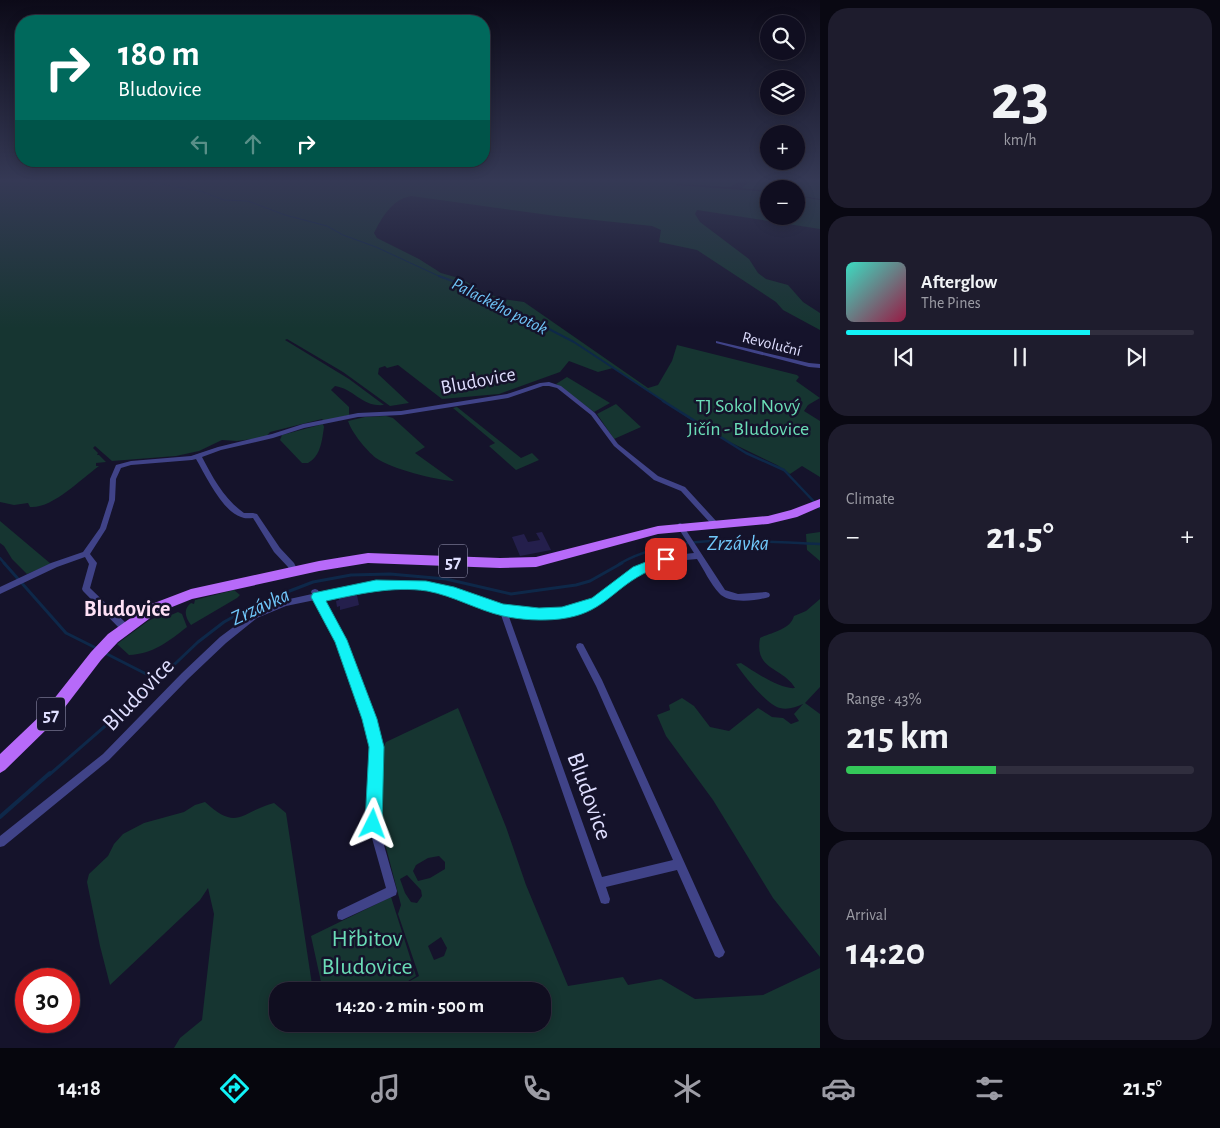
<!DOCTYPE html>
<html lang="en">
<head>
<meta charset="utf-8">
<style>
	body { margin:0; font-family:"Alegreya Sans",sans-serif; background:#1e1c2d; color:#f1f3f6; height:100vh; display:flex; flex-direction:column; font-size:19px; white-space:nowrap }
	* { box-sizing:border-box; margin:0 }
	p { font-size:16px; color:#9c9ca5 }
	.icon { flex:none; width:28px; height:28px; fill:none; stroke:currentColor; stroke-width:2; stroke-linecap:round; stroke-linejoin:round }
	.map { position:relative; flex:1; overflow:hidden }
	.sheet { display:flex; flex-direction:column; gap:8px; padding:8px; background:#090812; width:400px }
	.sheet>* { flex:none }
	.banner { position:absolute; left:15px; top:15px; width:475px; height:152px; border-radius:20px; box-shadow:0 2px 12px #0003,0 0 0 1px #302e3e; background:#00695c; color:#fff; overflow:hidden }
	.tools { position:absolute; left:760px; top:15px; display:grid; gap:10px }
	.tools a { display:grid; place-items:center; width:45px; height:45px; border-radius:50%; background:#100e20; box-shadow:0 2px 12px #0003,0 0 0 1px #302e3e; font-size:25px }
	.speed { position:absolute; left:15px; top:968px; display:flex; gap:10px; font-size:25px; font-weight:700; text-align:center }
	.speed>* { display:grid; place-content:center; width:65px; height:65px; border-radius:50%; background:#100e20; box-shadow:0 2px 12px #0003,0 0 0 1px #302e3e; line-height:1 }
	.speed .limit { border:8px solid #d22; background:#fff; color:#111 }
	.pin { position:absolute; display:grid; place-items:center; width:42px; height:42px; color:#fff; margin:-21px; border-radius:10px; box-shadow:0 2px 8px #0006 }
	.me { position:absolute; width:55px; margin:-28px; rotate:3deg; stroke-linejoin:round; filter:drop-shadow(0 0 4px #0008) }
	.turn { display:flex; align-items:center; gap:18px; height:105px; padding:0 20px; font-size:22px }
	.turn .icon { width:65px; height:65px; stroke-width:2.5 }
	.turn b { display:block; font-size:35px; line-height:42px }
	.lanes { display:flex; align-items:center; height:48px; padding:0 20px; background:#0003; justify-content:center; gap:25px; direction:ltr }
	.lanes .off { opacity:.35 }
	.big { font-size:38px; font-weight:700; line-height:1.1 }
	.sheet .card { flex:1; display:flex; flex-direction:column; justify-content:center; gap:8px; min-width:0; padding:0 18px; border-radius:20px; background:#1e1c2d }
	.sheet .dial { align-items:center; gap:0 }
	.dial b { font-size:65px; line-height:1 }
	.song { display:flex; align-items:center; gap:15px }
	.cover { width:60px; height:60px; border-radius:8px; background:linear-gradient(135deg,hsl(170 70% 55%),hsl(340 70% 35%)) }
	.played { height:5px; border-radius:2px; background:linear-gradient(90deg,#12f2f6 70%,#302e3e 70%) }
	.keys { display:flex; justify-content:space-around; direction:ltr }
	.heat { display:flex; justify-content:space-between; align-items:center; font-size:28px; direction:ltr }
	.charge { height:8px; border-radius:4px; background:linear-gradient(90deg,#34c759 43%,#302e3e 0) }
	.trip { position:absolute; left:269px; top:982px; width:282px; height:50px; border-radius:20px; background:#100e20; box-shadow:0 2px 12px #0003,0 0 0 1px #302e3e; font-weight:700; line-height:50px; text-align:center }
	.menu { display:flex; height:80px; justify-content:space-around; align-items:center; background:#06060d; color:#9c9ca5 }
	.menu .icon { width:35px; height:35px }
	.menu .on { color:#12f2f6 }
	.menu b { font-size:22px; color:#f1f3f6 }
	main { display:flex; flex:1; min-height:0 }
	.map>svg:first-child { display:block }
	.green { fill:#163531; fill-rule:evenodd }
	.lines { fill:none; stroke-linecap:round; stroke-linejoin:round }
	.stream-far4 { stroke:#0e2849; stroke-width:1 }
	.stream-far3 { stroke:#0e2849; stroke-width:2 }
	.stream-far2 { stroke:#0e2849; stroke-width:2.5 }
	.stream-far1 { stroke:#0e2849; stroke-width:3 }
	.stream { stroke:#0e2849; stroke-width:4 }
	.building { fill:#241f4c }
	.minor { fill:#404388; fill-rule:evenodd }
	.primary { fill:#b76af9; fill-rule:evenodd }
	.route { fill:#12f2f6; stroke:#0c9da0 }
	.labels { text-anchor:middle; stroke-width:5; stroke-linejoin:round; paint-order:stroke }
	.far-street-label { font-size:16px; fill:#dfdefe; stroke:#15132b }
	.far-water-label { font-size:18px; font-style:italic; fill:#70c6f9; stroke:#15132b }
	.shield { fill:#15132b; stroke:#a2a1bf; stroke-width:1 }
	.shield-label { font-size:19px; font-weight:bold; fill:#dfdefe }
	.street-label { font-size:20px; fill:#dfdefe; stroke:#15132b }
	.park-label { font-size:20px; fill:#6bddb7; stroke:#15132b }
	.water-label { font-size:21px; font-style:italic; fill:#70c6f9; stroke:#15132b }
	.quarter-label { font-size:22px; font-weight:bold; fill:#fee0f5; stroke:#15132b }
	.near-street-label { font-size:24px; fill:#dfdefe; stroke:#15132b }
	.near-park-label { font-size:24px; fill:#6bddb7; stroke:#15132b }
</style>
</head>
<body>
<main>
<div class="map">
<svg width="820" height="1048" viewBox="0 0 820 1048">
	<rect width="100%" height="100%" fill="#15132b"/>
	<path class="green" d="M0 181H740L730 187 678 184 676 185 769 192V216H796V196L820 200V229L697 210 695 214 700 222 749 259 758 273 766 279 788 285 803 302 820 313V330L783 310 776 302 697 250 659 242 661 230 652 226 556 216 411 196C391 200 382 218 374 233L377 238 419 259 441 273 462 279 481 291 502 299 524 302 648 388 658 385 672 361 677 345 797 375 799 377 796 381 820 398 808 405 804 411 820 421V477L802 466 790 474 777 465 709 432 613 368 598 372 569 361 560 372 499 394 442 399 398 365 387 368 385 366 379 368 378 374 409 403 390 406 343 372 287 339 285 340 349 379 384 405C361 407 355 389 335 386L331 390 349 407V415L324 421 322 419 270 432 266 437 237 441 222 440 199 451 176 456 112 461 95 446 93 448 98 453 97 455H99L106 462 96 463V466H99C81 479 52 509 30 507L28 503 14 505 0 502Z
		M750 181H820V199L796 195V189H769V191L742 188Z
		M567 377 610 403 594 412 556 384Z
		M616 404 641 427 614 439 597 414Z
		M457 407 521 458 532 453 539 460 516 470 489 446 495 443 453 408Z
		M386 416 393 418 425 447 415 453 454 481C436 480 391 469 376 458 366 450 352 433 348 421L365 417Z
		M323 424 324 427C322 440 321 456 308 463H302L280 440 282 435Z
		M0 521 51 564 27 574 12 559 4 546 0 543Z
		M820 532V561L807 550 806 534Z
		M234 590 240 595 237 598 191 625C185 617 183 609 191 603L194 604 195 600Z
		M820 599V687L805 703 820 714V957L773 898 713 800 666 736 657 715 670 710 669 705 682 698 694 706 710 727 729 731 758 708 772 717 783 718 791 724 799 721 794 714 803 704C796 707 788 710 780 708 767 705 744 676 736 664L741 663C753 671 781 690 795 688 783 667 754 671 760 638 772 632 790 630 794 616L806 611Z
		M178 612 182 614 187 627C169 641 153 654 129 655L117 644 148 621 165 613 171 615Z
		M458 708 506 827 526 885 568 986 623 977 628 985 661 979 695 999 763 995 820 968V1048H174L180 1038 202 1020 214 914 208 888 200 900 110 985 100 946 87 882 89 874 108 856 114 844 123 834 144 823 184 812 195 805 205 802C238 832 240 812 274 803L286 813 313 991H278V1024H542V991H323L311 936 391 897 416 976 399 987 419 976 398 914 401 905 382 832 379 804 383 748 386 742ZM439 856 445 862V869L430 878 418 881 413 871 416 865 428 858ZM407 875 421 890 422 896 417 903 411 902 405 893 400 879ZM441 937 447 948 444 956 434 960 428 946Z"/>
	<g class="lines">
		<path class="stream-far4" d="M144 181 200 191 224 200 248 201 285 215 327 226 343 235 376 247 443 278"/>
		<path class="stream-far3" d="M439 276 469 287 511 314 543 326 574 342 665 402"/>
		<path class="stream-far2" d="M663 401 746 453 784 470 820 508
			M0 558 5 564
			M619 564C676 531 757 542 820 544"/>
		<path class="stream-far1" d="M4 563 66 633 96 648
			M105 653 158 680
			M49 775 158 680 198 642 224 622 256 604 313 582 351 575 390 574 446 579 511 594 576 585 590 581 622 563"/>
		<path class="stream" d="M0 817 50 773"/>
	</g>
	<path class="building" d="M542 532 551 550 520 556 512 537 524 534 528 542 540 540 536 533Z
		M357 595 359 605 340 610V606L337 607 336 601 339 600V598Z"/>
	<g class="lines">
		<path class="minor" d="M716 341 809 363 820 364V368L809 367 716 343Z
			M549 382 561 386 595 413 618 444 658 476 685 487 717 522 718 524 717 526H713L681 491 654 480 614 446 591 415 557 388 549 386H543L508 398 401 415 358 417 304 428 273 438 221 450 202 457C213 478 224 499 244 513H253L257 514 280 548 294 563 298 571 297 573 294 574 291 573 288 567 274 552 253 518C249 518 245 519 241 517 222 511 206 476 196 459L192 460 131 465 121 468 116 479 115 500 106 529 90 554 97 563 90 588 128 625 129 628 128 631 125 632 122 631 83 591 82 589 89 564 85 557 57 567 0 594V587L51 563 83 552 100 528 109 500 110 479 116 465 131 461 191 456 218 447 272 434 303 424 358 413 401 411 507 394 540 383Z
			M680 523 682 524 725 590 738 594 766 592 769 593 770 595 769 597C756 601 728 604 719 593 711 585 703 568 697 559 676 561 656 562 638 574 625 583 613 597 599 605 569 620 540 618 508 614L602 877 673 860 596 686 576 647 577 644 580 643 583 644 602 680 723 948 725 952 723 956 719 958 715 956 677 870 606 887 610 899 609 903 605 904 601 903 500 612 454 595 426 589 376 588 323 599 344 640 374 719 382 747 378 824 397 891 396 895 342 920 338 919 337 915 338 911 386 888 368 824 372 747 366 719 336 641 315 600 286 606 257 618 226 643 188 679 109 760 4 846 0 847V836L103 754 182 673 220 637 251 614 285 600 312 594 311 592 312 590 315 589 318 590 319 593 376 582 426 583 454 589 503 607 539 611 561 610 581 605 594 600 634 569 648 562 666 556 694 553 677 526 678 524Z"/>
		<path class="primary" d="M820 499V507L797 517 768 524 658 534 536 567 500 568 368 563 319 571 192 599 157 613 118 642 101 660 52 724 5 770 0 773V754L42 714 91 652 108 634 149 605 191 589 319 561 368 553 500 558 536 557 658 526 768 516 791 510Z"/>
	</g>
	<linearGradient id="sky" x2="0" y2="1"><stop stop-color="#0c0a18"/><stop offset="0.55" stop-color="#353955"/><stop offset="1" stop-color="#353955" stop-opacity="0"/></linearGradient>
	<rect width="820" height="328" fill="url(#sky)"/>
	<path class="route" d="M666 554 671 556 672 559 671 562C661 566 651 569 643 574 611 591 602 614 560 619 542 621 521 620 503 616 477 610 454 596 427 591 393 586 359 594 326 601L347 640 377 719 384 747 382 824 379 829 373 832 368 829 365 824 369 747 362 719 335 642 311 597 313 593 376 580 426 581 454 587 503 604 539 608 562 607 592 598 633 567Z"/>
	<g class="labels">
		<g class="far-street-label">
			<text transform="translate(772 343) rotate(14)" y="6">Revoluční</text>
		</g>
		<g class="far-water-label">
			<text transform="translate(500 306) rotate(27)" y="6">Palackého potok</text>
		</g>
		<g class="shield">
			<rect x="439" y="544.5" width="28" height="33" rx="4"/>
			<rect x="37" y="697.5" width="28" height="33" rx="4"/>
		</g>
		<g class="shield-label">
			<text x="453" y="568">57</text>
			<text x="51" y="721">57</text>
		</g>
		<g class="street-label">
			<text transform="translate(478 380) rotate(-11)" y="7">Bludovice</text>
		</g>
		<g class="park-label">
			<text x="748" y="412">TJ Sokol Nový<tspan x="748" dy="23">Jičín - Bludovice</tspan></text>
		</g>
		<g class="water-label">
			<text x="738" y="550">Zrzávka</text>
			<text transform="translate(260 606) rotate(-25)" y="7">Zrzávka</text>
		</g>
		<g class="quarter-label">
			<text x="127" y="616">Bludovice</text>
		</g>
		<g class="near-street-label">
			<text transform="translate(138 694) rotate(-46)" y="8">Bludovice</text>
			<text transform="translate(590 796) rotate(70)" y="8">Bludovice</text>
		</g>
		<g class="near-park-label">
			<text x="367" y="946">Hřbitov<tspan x="367" dy="28">Bludovice</tspan></text>
		</g>
	</g>
</svg>
<div class="tools">
<a><svg class="icon" aria-label="search" viewBox="0 0 24 24"><circle cx="10" cy="10" r="6"/><path d="M15 15l6 6"/></svg></a>
<a><svg class="icon" aria-label="layers" viewBox="0 0 24 24"><path d="M12 4l9 5-9 5-9-5zM3 14l9 5 9-5"/></svg></a>
<a>+</a>
<a>−</a>
</div>
<div class="speed"><div class="limit">30</div></div>
<div class="pin" style="left:666px;top:559px;background:#d93025"><svg class="icon" aria-label="arrive" viewBox="0 0 24 24"><path d="M6 21V4h12l-3 4 3 4H6"/></svg></div>
<svg class="me" style="left:373px;top:824px" viewBox="-20 -20 40 40"><path d="M0-17L14 15 0 8-14 15z" fill="#12f2f6" stroke="#fff" stroke-width="4"/></svg>
<div class="trip">14:20 · 2 min · 500 m</div>
<div class="banner">
<div class="turn"><svg class="icon" aria-label="right" viewBox="0 0 24 24"><path d="M7 20v-9h11M14 6l5 5-5 5"/></svg><div><b>180 m</b>Bludovice</div></div>
<div class="lanes"><svg class="icon off" aria-label="left" viewBox="0 0 24 24"><path d="M17 20v-9H6M10 6l-5 5 5 5"/></svg><svg class="icon off" aria-label="ahead" viewBox="0 0 24 24"><path d="M12 20V5M6 11l6-6 6 6"/></svg><svg class="icon" aria-label="right" viewBox="0 0 24 24"><path d="M7 20v-9h11M14 6l5 5-5 5"/></svg></div>
</div>
</div>
<section class="sheet">
<div class="card dial"><b>23</b><p>km/h</p></div>
<div class="card">
<div class="song"><i class="cover"></i><div><b>Afterglow</b><p>The Pines</p></div></div>
<div class="played"></div>
<div class="keys"><svg class="icon" aria-label="previous" viewBox="0 0 24 24"><path d="M18 5L8 12l10 7zM5 5v14"/></svg><svg class="icon" aria-label="pause" viewBox="0 0 24 24"><path d="M8 5v14M16 5v14"/></svg><svg class="icon" aria-label="next" viewBox="0 0 24 24"><path d="M6 5l10 7-10 7zM19 5v14"/></svg></div>
</div>
<div class="card"><p>Climate</p>
<div class="heat"><a>−</a><b class="big">21.5°</b><a>+</a></div>
</div>
<div class="card"><p>Range · 43%</p><b class="big">215 km</b><div class="charge"></div></div>
<div class="card"><p>Arrival</p><b class="big">14:20</b></div>
</section>
</main>
<nav class="menu">
<b>14:18</b>
<svg class="icon on" aria-label="directions" viewBox="0 0 24 24"><path d="M12 3l9 9-9 9-9-9zM9 14v-3h6M13 9l2 2-2 2"/></svg>
<svg class="icon" aria-label="music" viewBox="0 0 24 24"><path d="M9 18V5l10-2v13"/><circle cx="6" cy="18" r="3"/><circle cx="16" cy="16" r="3"/></svg>
<svg class="icon" aria-label="phone" viewBox="0 0 24 24"><path d="M5 4h4l2 5-3 2q2 4 5 5l2-3 5 2v4C11 20 4 13 5 4z"/></svg>
<svg class="icon" aria-label="climate" viewBox="0 0 24 24"><path d="M12 3v18M4 7l16 10M4 17L20 7"/></svg>
<svg class="icon" aria-label="car" viewBox="0 0 24 24"><path d="M5 17H2v-5l4-1 3-4h7l3 4 3 1v5h-3M9 17h6M6 11h13"/><circle cx="7" cy="17" r="2"/><circle cx="17" cy="17" r="2"/></svg>
<svg class="icon" aria-label="filters" viewBox="0 0 24 24"><path d="M4 7h16M4 17h16"/><circle cx="9" cy="7" r="2"/><circle cx="15" cy="17" r="2"/></svg>
<b>21.5°</b>
</nav>
</body>
</html>
